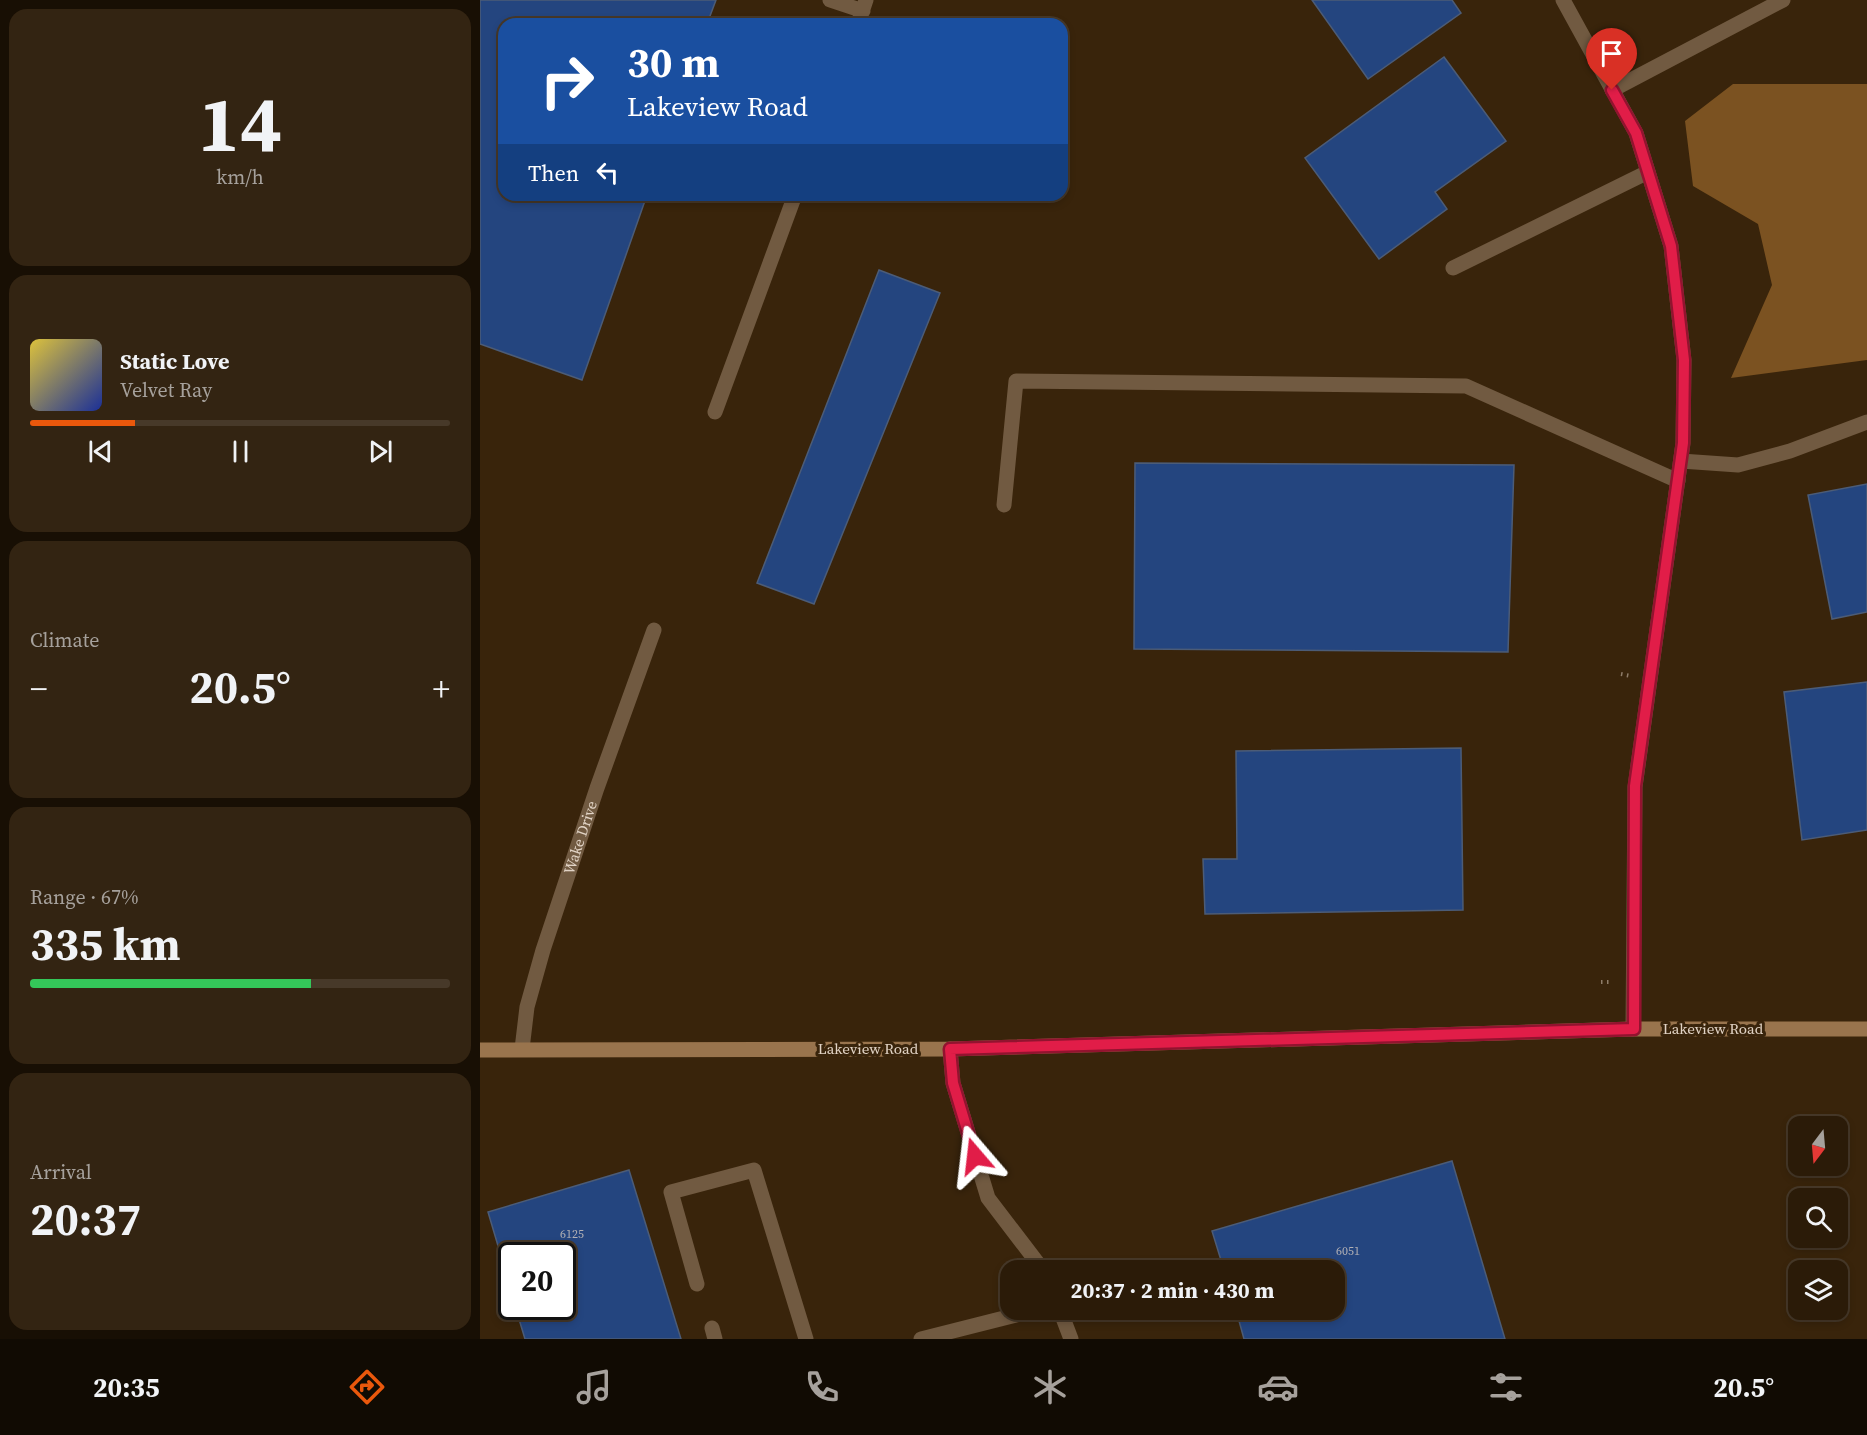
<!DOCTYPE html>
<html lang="en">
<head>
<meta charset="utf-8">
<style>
	body { margin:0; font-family:"Source Serif 4",serif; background:#332412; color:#f1f3f6; height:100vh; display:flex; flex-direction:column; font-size:22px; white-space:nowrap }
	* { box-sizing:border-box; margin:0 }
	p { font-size:20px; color:#a6a19c }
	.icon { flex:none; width:33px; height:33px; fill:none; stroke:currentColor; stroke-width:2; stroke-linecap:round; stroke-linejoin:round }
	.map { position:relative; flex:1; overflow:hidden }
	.drawer { display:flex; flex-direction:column; gap:9px; padding:9px; background:#180f04; width:480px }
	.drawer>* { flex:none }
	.guide { position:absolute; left:18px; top:18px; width:570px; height:183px; border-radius:18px; box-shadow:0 3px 9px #0003,0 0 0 2px #473929; background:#1a4fa0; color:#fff; overflow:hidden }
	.needle { width:39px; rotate:196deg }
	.controls { position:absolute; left:1308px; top:1116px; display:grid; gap:12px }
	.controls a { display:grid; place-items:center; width:60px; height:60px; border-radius:12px; background:#2b1b08; box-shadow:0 3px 9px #0003,0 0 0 2px #473929; font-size:30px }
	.speed { position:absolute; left:18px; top:1242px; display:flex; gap:12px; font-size:30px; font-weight:700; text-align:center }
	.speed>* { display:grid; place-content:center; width:78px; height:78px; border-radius:50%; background:#2b1b08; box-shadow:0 3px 9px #0003,0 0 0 2px #473929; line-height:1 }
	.speed .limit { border:3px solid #111; border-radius:9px; background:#fff; color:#111 }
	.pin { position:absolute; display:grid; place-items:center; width:51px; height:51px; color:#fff; margin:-62px -26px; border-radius:50% 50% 50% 0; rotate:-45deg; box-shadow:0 0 6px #0007 }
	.pin .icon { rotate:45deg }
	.me { position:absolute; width:66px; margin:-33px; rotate:343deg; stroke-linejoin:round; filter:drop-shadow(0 0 4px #0008) }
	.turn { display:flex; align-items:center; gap:21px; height:126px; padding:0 30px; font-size:27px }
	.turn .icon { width:78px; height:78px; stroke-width:2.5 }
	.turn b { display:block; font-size:42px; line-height:51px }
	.then { display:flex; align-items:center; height:57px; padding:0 30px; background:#0003; gap:12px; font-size:22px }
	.big { font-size:45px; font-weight:700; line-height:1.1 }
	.drawer .widget { flex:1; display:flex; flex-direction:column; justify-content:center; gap:9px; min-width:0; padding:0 21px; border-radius:18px; background:#332412 }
	.drawer .dial { align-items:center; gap:0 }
	.dial b { font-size:78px; line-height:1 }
	.song { display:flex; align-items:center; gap:18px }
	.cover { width:72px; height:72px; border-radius:9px; background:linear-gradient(135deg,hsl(50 70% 55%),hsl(230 70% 35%)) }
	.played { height:6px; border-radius:3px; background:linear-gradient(90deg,#ea580c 25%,#473929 25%) }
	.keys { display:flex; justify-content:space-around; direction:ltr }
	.heat { display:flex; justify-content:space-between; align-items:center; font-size:33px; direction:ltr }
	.charge { height:9px; border-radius:4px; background:linear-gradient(90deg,#34c759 67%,#473929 0) }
	.trip { position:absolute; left:520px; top:1260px; width:345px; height:60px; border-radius:18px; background:#2b1b08; box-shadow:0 3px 9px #0003,0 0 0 2px #473929; font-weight:700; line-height:60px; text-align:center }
	.menu { display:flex; height:96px; justify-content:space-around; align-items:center; background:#110b03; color:#a6a19c }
	.menu .icon { width:42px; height:42px }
	.menu .on { color:#ea580c }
	.menu b { font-size:27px; color:#f1f3f6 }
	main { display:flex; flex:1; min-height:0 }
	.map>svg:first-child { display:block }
	.forest { fill:#7b5221 }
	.building { fill:#24457f; stroke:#4c5c77; stroke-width:1.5 }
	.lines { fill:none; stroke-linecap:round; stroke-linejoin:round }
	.path { stroke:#8e7c69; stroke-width:4; stroke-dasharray:1.5 4.5; stroke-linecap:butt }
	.lane { stroke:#715a41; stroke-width:15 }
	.street { stroke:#715a41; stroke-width:15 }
	.secondary { stroke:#99744d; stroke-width:15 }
	.route-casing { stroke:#92132f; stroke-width:15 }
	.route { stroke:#e11d48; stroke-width:10 }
	.labels { text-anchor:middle; stroke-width:6; stroke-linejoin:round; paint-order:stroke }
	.number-label { font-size:12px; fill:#b2b0b4 }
	.street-label { font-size:15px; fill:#e1d3c5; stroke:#39240b }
</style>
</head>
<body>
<main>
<section class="drawer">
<div class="widget dial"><b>14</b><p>km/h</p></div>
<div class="widget">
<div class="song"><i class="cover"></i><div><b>Static Love</b><p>Velvet Ray</p></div></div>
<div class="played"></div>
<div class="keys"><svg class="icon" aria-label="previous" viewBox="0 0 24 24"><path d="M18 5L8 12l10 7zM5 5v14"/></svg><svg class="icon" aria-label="pause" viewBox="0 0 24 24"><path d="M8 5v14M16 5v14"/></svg><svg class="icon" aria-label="next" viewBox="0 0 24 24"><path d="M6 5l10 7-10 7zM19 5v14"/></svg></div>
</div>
<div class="widget"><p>Climate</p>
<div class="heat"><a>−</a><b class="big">20.5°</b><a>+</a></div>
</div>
<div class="widget"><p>Range · 67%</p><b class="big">335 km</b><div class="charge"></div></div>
<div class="widget"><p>Arrival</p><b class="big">20:37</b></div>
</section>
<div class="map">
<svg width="1387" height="1339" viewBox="0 0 1387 1339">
	<rect width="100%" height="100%" fill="#39240b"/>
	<path class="forest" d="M1253 84H1387V360L1251 378 1292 285 1278 224 1213 186 1205 121Z"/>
	<path class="building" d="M0 0H236L227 24H24V195H167L102 380 0 344Z
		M832 0H972L981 13 888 79Z
		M964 57 1026 141 955 192 967 209 899 259 825 158Z
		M399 270 460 293 334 604 277 583Z
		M655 463 1034 465 1028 652 654 649Z
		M1387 484V612L1352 619 1328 495Z
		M1387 682V830L1322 840 1304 692Z
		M981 748 983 910 725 914 723 859H757L756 751Z
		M972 1161 1025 1339H764L756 1310H855V1270H744L732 1231Z
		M149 1170 201 1339H45L35 1306H82V1256H32V1293L8 1212Z"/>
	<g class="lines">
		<path class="path" d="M1141 674 1151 676
			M1121 982H1133"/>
		<path class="lane" d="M350 0 383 11
			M378 24 386 0
			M1132 90 1303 0
			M973 268 1168 172
			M235 412 315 195
			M1201 461 1258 465 1310 451 1387 422
			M524 505 536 381 986 386 1198 481
			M470 1049 473 1083 508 1198 563 1270
			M217 1284 191 1192 274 1170 326 1339
			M580 1310 591 1339
			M232 1328 235 1339
			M441 1339 556 1310"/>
		<g class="street">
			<path d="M1083 0 1156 133 1191 246 1204 360 1203 443 1155 787 1153 1029"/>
			<path id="s1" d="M42 1049 47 1007 63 950 117 788 174 630"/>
		</g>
		<path class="secondary" d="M0 1050 470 1049 1153 1029H1387"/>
	</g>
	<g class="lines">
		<defs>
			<path id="route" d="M495 1156 473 1083 470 1049 1154 1029 1155 786 1203 443 1204 360 1191 246 1156 133 1132 90"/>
		</defs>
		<use href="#route" class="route-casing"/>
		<use href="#route" class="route"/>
	</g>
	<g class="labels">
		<g class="number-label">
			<text x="92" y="1238">6125</text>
			<text x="868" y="1255">6051</text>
		</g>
		<g class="street-label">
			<text dy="5" stroke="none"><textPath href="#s1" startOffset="220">Wake Drive</textPath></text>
			<text x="1233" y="1034">Lakeview Road</text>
			<text x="388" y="1054">Lakeview Road</text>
		</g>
	</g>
</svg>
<div class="controls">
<a><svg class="needle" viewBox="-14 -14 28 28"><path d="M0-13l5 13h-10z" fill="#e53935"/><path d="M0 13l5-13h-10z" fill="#a6a19c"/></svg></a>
<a><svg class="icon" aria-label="search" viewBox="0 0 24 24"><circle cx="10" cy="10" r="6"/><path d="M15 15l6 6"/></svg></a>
<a><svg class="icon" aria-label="layers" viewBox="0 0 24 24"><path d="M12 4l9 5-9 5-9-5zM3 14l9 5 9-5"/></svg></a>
</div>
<div class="speed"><div class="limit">20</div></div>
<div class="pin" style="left:1132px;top:90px;background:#d93025"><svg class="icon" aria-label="arrive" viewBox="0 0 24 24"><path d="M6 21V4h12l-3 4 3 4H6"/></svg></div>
<svg class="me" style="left:495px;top:1156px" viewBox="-20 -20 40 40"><path d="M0-17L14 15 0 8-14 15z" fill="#e11d48" stroke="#fff" stroke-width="4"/></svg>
<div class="trip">20:37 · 2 min · 430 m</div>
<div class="guide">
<div class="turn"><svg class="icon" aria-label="right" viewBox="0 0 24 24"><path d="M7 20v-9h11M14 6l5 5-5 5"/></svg><div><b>30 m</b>Lakeview Road</div></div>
<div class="then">Then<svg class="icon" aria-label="left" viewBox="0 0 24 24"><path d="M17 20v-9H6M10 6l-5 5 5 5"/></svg></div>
</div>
</div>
</main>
<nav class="menu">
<b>20:35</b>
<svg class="icon on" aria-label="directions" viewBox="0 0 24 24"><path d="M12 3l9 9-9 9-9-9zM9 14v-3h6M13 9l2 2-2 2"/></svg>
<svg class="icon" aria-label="music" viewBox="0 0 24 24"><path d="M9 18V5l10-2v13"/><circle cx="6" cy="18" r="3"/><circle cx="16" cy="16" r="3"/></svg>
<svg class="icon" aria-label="phone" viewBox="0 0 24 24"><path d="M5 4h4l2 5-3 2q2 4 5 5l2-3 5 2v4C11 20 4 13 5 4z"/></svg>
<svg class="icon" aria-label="climate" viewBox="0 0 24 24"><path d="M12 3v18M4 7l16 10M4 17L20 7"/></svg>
<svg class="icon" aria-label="car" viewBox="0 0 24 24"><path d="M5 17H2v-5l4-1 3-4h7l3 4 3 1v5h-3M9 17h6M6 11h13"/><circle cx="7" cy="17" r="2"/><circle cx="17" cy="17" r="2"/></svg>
<svg class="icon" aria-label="filters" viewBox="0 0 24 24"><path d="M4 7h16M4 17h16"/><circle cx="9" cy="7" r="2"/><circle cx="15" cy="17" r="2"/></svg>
<b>20.5°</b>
</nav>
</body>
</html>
